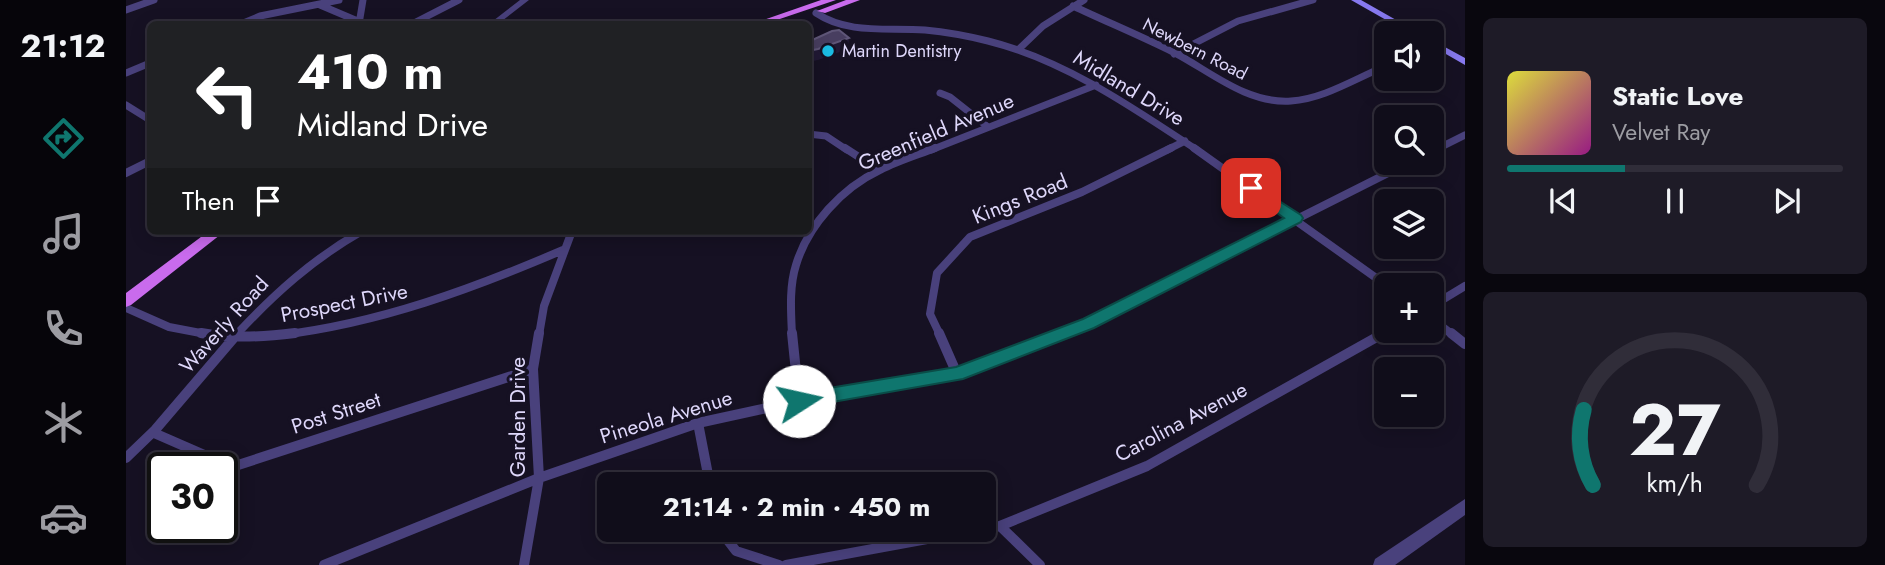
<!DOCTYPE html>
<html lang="en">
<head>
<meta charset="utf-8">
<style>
	body { margin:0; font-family:Jost,sans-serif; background:#1e1b27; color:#f1f3f6; height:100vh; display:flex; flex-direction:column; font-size:26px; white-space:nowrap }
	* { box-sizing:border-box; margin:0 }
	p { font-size:23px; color:#9c9ca2 }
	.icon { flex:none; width:38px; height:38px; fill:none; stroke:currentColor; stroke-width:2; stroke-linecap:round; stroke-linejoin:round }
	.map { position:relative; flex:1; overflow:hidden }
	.drawer { display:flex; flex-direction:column; gap:18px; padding:18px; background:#09070e; width:420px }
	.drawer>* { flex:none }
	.top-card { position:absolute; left:21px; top:21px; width:665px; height:214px; border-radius:10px; box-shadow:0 4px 18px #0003,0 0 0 2px #302d39; background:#202124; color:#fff; overflow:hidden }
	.tools { position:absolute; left:1248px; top:21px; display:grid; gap:14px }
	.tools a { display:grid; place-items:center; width:70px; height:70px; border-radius:10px; background:#100d1a; box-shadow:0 4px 18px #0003,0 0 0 2px #302d39; font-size:35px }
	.speed { position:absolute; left:21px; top:452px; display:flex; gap:14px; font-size:35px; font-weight:700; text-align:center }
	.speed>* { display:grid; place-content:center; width:91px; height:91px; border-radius:50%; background:#100d1a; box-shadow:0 4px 18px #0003,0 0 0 2px #302d39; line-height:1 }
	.speed .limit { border:4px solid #111; border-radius:10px; background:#fff; color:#111 }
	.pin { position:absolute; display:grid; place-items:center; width:60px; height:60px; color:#fff; margin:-30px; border-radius:14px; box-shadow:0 4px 10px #0006 }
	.me { position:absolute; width:77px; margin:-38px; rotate:80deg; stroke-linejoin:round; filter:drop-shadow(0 0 5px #0008) }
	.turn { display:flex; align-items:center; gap:24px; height:147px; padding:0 35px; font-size:32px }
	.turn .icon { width:91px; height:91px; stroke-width:2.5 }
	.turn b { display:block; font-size:49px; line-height:60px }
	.then { display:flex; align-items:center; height:66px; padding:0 35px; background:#0003; gap:14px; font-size:26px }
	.drawer .card { flex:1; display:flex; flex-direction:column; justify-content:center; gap:10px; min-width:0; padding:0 24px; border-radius:10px; background:#1e1b27 }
	.drawer .dial { align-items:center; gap:0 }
	.dial svg { height:182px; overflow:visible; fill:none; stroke:#302d39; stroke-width:7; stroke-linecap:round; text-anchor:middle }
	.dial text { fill:#f1f3f6; stroke:none }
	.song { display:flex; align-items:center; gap:21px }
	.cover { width:84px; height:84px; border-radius:10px; background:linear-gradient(135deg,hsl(60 70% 55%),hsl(310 70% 35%)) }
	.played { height:7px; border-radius:4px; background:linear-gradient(90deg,#0f766e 35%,#302d39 35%) }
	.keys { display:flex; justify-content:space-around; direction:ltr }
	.trip { position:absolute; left:471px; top:472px; width:399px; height:70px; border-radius:10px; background:#100d1a; box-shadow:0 4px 18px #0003,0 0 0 2px #302d39; font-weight:700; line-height:70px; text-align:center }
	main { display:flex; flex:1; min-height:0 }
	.tabs { display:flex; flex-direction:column; width:126px; justify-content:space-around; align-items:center; background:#06050a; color:#9c9ca2 }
	.tabs .icon { width:49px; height:49px }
	.tabs .current { color:#0f766e }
	.tabs b { font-size:32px; color:#f1f3f6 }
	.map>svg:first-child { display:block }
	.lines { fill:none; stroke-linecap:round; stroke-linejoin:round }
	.minor-far2 { stroke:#49417c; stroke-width:7 }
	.minor-far1 { stroke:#49417c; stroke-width:8 }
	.minor { stroke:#49417c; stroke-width:10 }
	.tertiary { fill:#49417c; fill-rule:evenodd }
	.secondary { fill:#8779ef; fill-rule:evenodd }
	.primary { fill:#c96bed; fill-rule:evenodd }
	.shaded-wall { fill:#211935 }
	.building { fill:#483e60; stroke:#5f5678; stroke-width:2 }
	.route { fill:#0f766e; stroke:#0a4d48; stroke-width:2 }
	.poi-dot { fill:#1bbce3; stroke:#161123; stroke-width:2.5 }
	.labels { text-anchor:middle; stroke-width:7; stroke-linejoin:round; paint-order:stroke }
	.far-street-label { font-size:18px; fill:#ded7fa; stroke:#161123 }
	.far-poi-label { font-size:18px; fill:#ded7fa; stroke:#161123; text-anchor:start }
	.street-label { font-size:21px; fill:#ded7fa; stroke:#161123 }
</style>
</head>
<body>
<main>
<nav class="tabs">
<b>21:12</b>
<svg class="icon current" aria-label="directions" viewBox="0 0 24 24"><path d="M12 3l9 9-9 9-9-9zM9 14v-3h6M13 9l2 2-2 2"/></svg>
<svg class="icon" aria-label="music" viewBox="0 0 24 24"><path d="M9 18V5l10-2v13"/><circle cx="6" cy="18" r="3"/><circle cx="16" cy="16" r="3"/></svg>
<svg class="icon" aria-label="phone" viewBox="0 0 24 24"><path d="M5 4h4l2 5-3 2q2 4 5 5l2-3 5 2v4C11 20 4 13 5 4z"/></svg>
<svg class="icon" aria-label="climate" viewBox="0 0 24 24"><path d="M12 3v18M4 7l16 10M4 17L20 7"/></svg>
<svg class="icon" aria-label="car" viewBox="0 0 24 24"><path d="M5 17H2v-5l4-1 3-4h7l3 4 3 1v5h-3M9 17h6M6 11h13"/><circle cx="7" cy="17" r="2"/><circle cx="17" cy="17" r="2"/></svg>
</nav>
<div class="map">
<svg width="1339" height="565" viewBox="0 0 1339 565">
	<rect width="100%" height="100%" fill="#161123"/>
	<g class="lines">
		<path class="minor-far2" d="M194 5 234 22
			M947 6C981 22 1015 36 1049 53 1085 72 1121 104 1165 101 1198 99 1230 78 1260 66
			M0 10 28 0
			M690 13C723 35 762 27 799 30 820 32 842 36 862 41 938 60 1006 107 1071 150
			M115 24 134 16 213 0
			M233 24 237 0
			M286 24 333 0
			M893 49 917 26 958 0
			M1048 54 1112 21 1187 0
			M0 73 24 63
			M814 93 824 97 862 127
			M0 105 24 120
			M682 134 700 136 721 150
			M805 150 970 85
			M1041 150 1059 141
			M1309 150 1339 135"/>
		<path class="minor-far1" d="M719 148 753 170
			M1068 148 1260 285
			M1306 151 1312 148
			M0 173 24 161
			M1306 306 1339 286
			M0 308 43 327 85 335
			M1306 319 1327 335
			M110 335C149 293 187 259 236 231
			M155 335C254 323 346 289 437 250
			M413 335 418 306 446 231
			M666 335C665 312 663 287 670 265 682 225 716 188 754 170 771 161 791 155 809 148
			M814 335 804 314 811 273 844 237 956 192 1045 148
			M933 335 962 324 1282 163
			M1255 335 1262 331"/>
		<path class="minor" d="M75 333C106 339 137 337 169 333
			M666 333 673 401
			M813 333 831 374
			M1325 333 1339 344
			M572 423 584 485
			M28 433 106 467 407 369
			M0 458 29 430 112 333
			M874 526 914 565
			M858 529 874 526 1021 466 1258 333
			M594 530 610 551 653 565
			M198 565 413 478 572 423 673 401 831 374 937 333
			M398 565 413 478 407 369 413 333
			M660 565 850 530"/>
		<path class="tertiary" d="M394 0H403L372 24H363Z
			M1339 499V515L1269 565H1247L1249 559Z"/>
		<path class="secondary" d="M1225 0H1235L1293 33H1283Z
			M1306 40 1339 58V65L1306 46Z"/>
		<path class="primary" d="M695 0H710L639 24H626Z
			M720 0H734L699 13 691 11Z
			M83 231H99L5 305 0 307V293Z"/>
	</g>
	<path class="shaded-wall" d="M723 38 722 49 692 60 682 62V51Z"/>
	<path class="building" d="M713 30 723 38 692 49 682 51V42L706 31Z"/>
	<path class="route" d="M1125 183 1175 215 1177 218 1175 222 968 328 837 379 673 408 667 406 664 401 667 395 673 393 830 367 957 319 1158 218 1120 191V184Z"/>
	<circle class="poi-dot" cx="702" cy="51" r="7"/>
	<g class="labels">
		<g class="far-street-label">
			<text transform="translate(1069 49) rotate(27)" y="6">Newbern Road</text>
		</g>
		<g class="far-poi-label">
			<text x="716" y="57">Martin Dentistry</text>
		</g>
		<g class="street-label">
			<text transform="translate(1003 88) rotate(31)" y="7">Midland Drive</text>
			<text transform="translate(810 132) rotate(-23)" y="7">Greenfield Avenue</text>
			<text transform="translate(894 199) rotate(-22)" y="7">Kings Road</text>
			<text transform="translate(218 303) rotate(-11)" y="7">Prospect Drive</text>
			<text transform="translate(98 325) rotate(-48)" y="7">Waverly Road</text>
			<text transform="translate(210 413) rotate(-18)" y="7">Post Street</text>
			<text transform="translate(392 417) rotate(-90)" y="7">Garden Drive</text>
			<text transform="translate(540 417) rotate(-17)" y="7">Pineola Avenue</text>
			<text transform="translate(1055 422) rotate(-28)" y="7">Carolina Avenue</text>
		</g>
	</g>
</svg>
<div class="tools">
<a><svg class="icon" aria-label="sound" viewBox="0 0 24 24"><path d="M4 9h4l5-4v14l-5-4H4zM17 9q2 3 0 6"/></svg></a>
<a><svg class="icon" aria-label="search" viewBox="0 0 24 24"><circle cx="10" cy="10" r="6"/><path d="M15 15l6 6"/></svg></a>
<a><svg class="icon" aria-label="layers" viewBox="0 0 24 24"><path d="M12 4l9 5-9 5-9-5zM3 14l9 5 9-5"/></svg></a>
<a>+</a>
<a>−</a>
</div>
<div class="speed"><div class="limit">30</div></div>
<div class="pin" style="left:1125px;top:188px;background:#d93025"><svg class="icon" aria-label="arrive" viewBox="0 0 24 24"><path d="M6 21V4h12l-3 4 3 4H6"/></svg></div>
<svg class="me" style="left:673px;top:401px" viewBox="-20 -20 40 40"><circle r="19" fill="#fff"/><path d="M0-13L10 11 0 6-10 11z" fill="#0f766e"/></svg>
<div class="trip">21:14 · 2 min · 450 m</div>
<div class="top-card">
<div class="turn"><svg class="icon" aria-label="left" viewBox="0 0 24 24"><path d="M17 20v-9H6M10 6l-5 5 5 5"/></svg><div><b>410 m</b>Midland Drive</div></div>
<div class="then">Then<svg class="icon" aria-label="arrive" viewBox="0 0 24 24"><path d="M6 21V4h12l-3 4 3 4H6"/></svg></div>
</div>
</div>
<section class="drawer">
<div class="card">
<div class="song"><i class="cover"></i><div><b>Static Love</b><p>Velvet Ray</p></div></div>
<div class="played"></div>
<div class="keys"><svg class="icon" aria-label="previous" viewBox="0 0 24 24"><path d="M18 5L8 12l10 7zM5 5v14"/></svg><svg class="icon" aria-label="pause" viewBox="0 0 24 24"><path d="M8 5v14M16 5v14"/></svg><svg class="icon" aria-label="next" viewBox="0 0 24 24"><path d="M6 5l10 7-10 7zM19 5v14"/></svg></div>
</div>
<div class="card dial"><svg viewBox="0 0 100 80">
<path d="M14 69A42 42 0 1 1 86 69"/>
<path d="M14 69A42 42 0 0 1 10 36" stroke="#0f766e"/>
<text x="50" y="56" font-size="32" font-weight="700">27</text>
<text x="50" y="72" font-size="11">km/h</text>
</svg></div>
</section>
</main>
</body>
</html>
